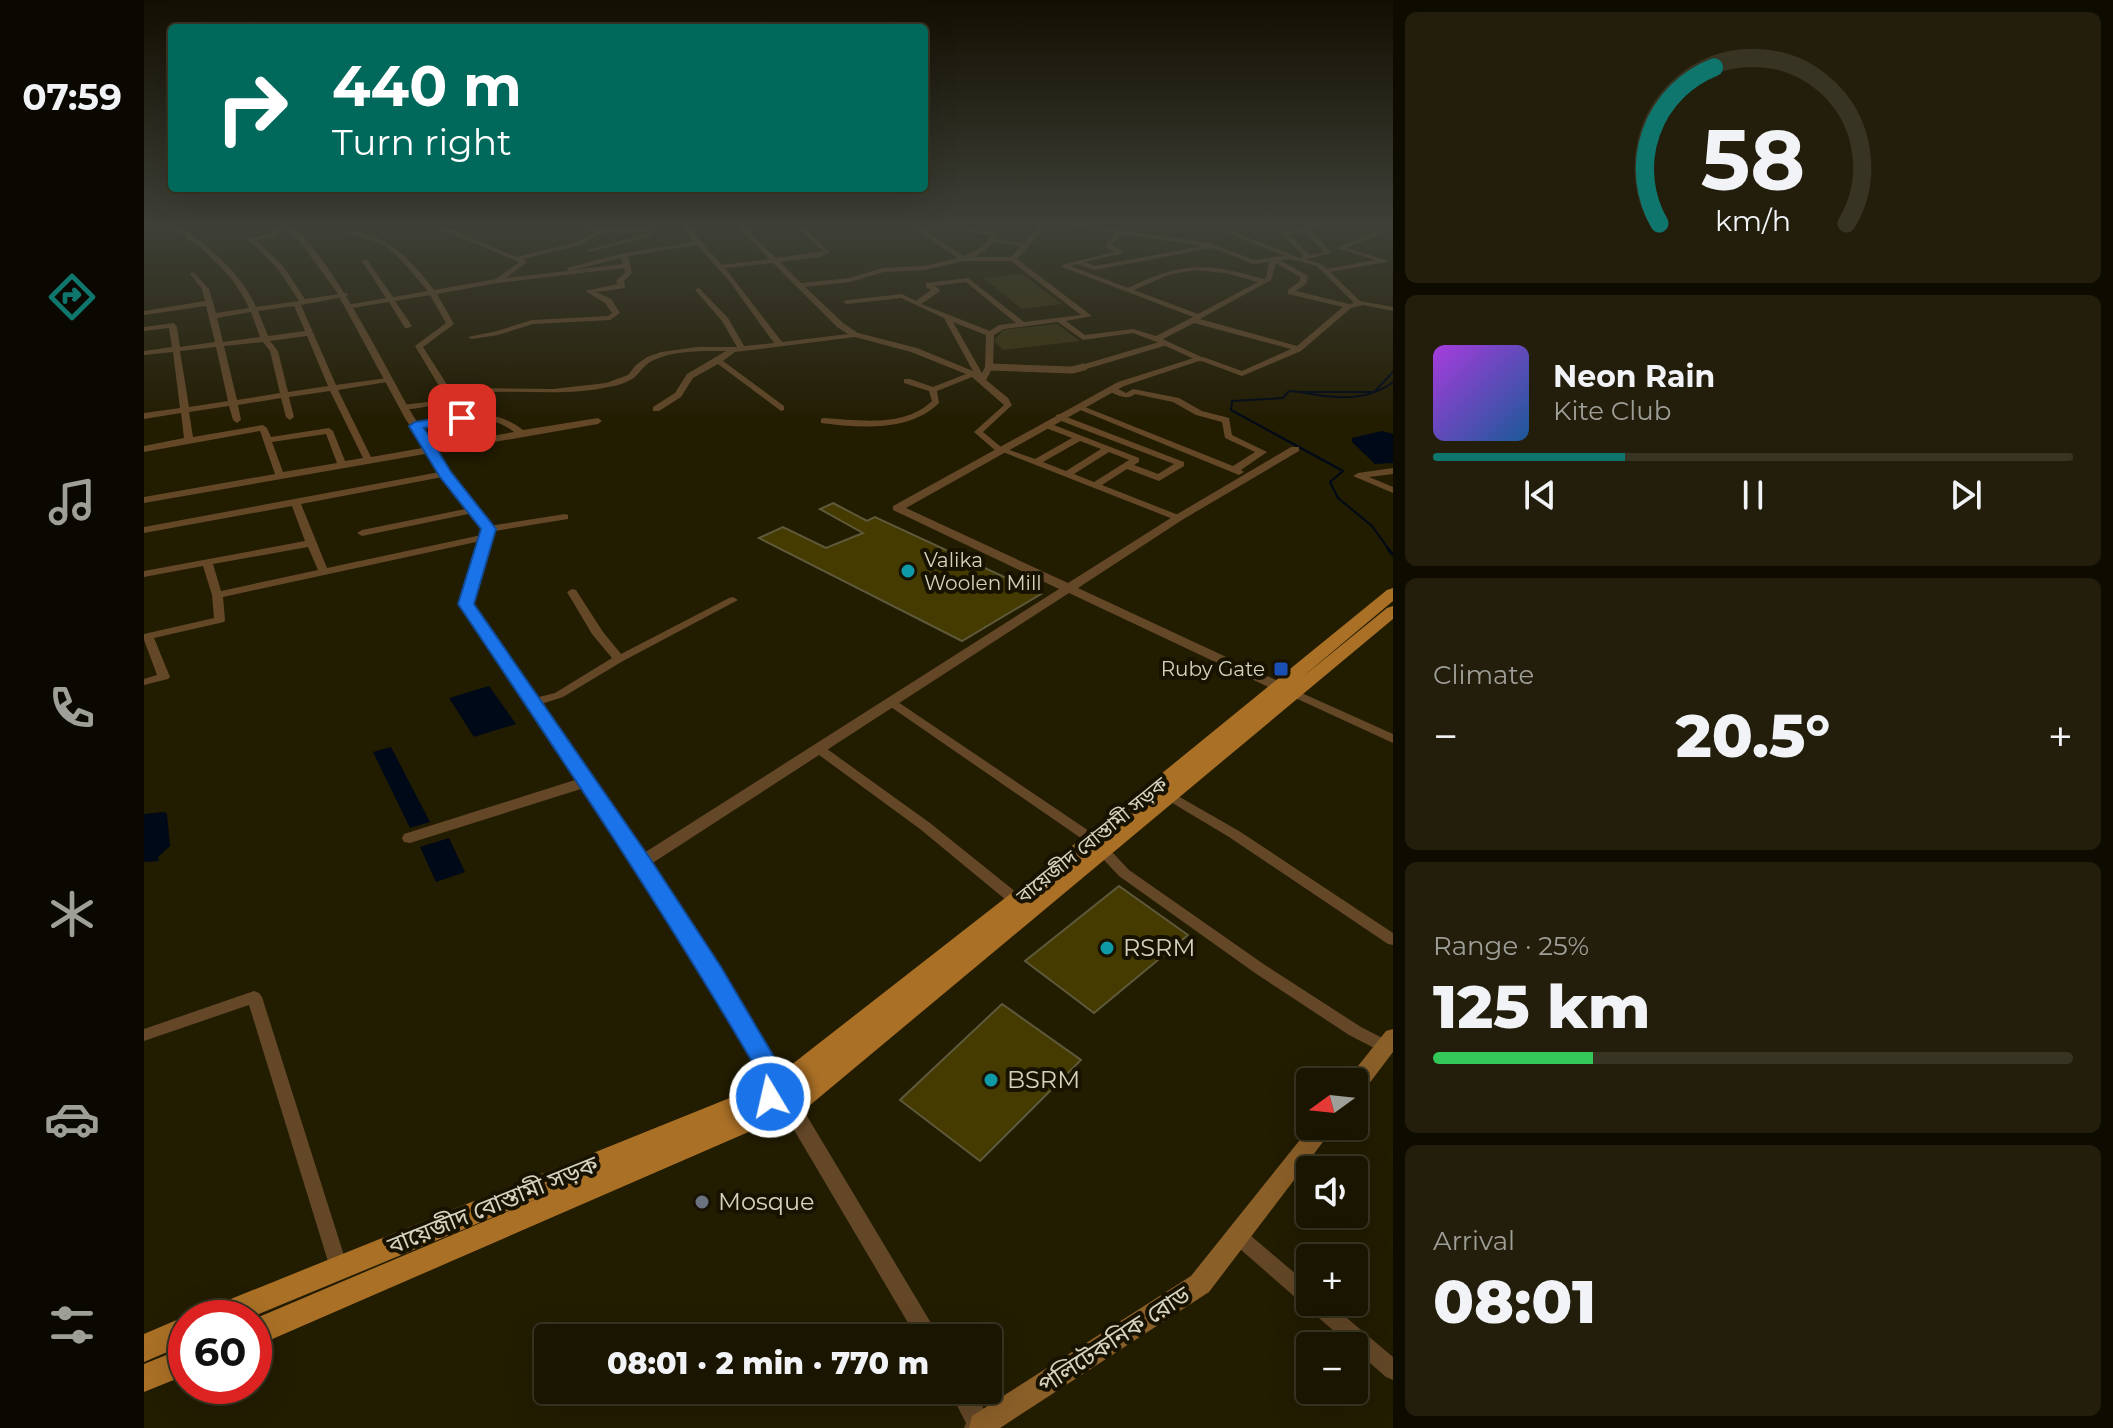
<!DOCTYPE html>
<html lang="en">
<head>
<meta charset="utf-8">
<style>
	body { margin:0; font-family:Montserrat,"Noto Sans Bengali",sans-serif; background:#231e0b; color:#f1f3f6; height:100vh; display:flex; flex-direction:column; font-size:30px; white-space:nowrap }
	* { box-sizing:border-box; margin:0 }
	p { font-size:26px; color:#9f9f99 }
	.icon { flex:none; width:44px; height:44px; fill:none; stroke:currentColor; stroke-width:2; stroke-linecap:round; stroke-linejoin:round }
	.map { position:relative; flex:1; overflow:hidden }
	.panel { display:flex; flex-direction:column; gap:12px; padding:12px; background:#0e0c01; width:720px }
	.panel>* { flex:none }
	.hud { position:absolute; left:24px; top:24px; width:760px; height:168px; border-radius:8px; box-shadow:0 8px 32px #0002,0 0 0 2px #383423; background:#00695c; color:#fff; overflow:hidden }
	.needle { width:52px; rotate:255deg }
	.tools { position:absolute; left:1152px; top:1068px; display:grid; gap:16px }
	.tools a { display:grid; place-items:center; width:72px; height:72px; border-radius:8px; background:#1a1501; box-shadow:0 8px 32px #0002,0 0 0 2px #383423; font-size:40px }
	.speed { position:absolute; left:24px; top:1300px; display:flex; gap:16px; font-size:40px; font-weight:700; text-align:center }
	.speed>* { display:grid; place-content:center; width:104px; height:104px; border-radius:50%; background:#1a1501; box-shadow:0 8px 32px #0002,0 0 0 2px #383423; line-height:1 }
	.speed .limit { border:12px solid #d22; background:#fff; color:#111 }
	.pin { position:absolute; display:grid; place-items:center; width:68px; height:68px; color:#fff; margin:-34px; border-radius:16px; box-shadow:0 4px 12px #0006 }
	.me { position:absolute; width:88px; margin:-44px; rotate:351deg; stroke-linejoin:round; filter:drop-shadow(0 0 6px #0008) }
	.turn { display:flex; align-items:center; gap:28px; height:168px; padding:0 32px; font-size:36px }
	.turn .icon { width:104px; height:104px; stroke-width:2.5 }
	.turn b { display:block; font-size:56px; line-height:68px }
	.big { font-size:60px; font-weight:800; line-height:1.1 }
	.panel .widget { flex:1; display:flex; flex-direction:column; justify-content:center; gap:12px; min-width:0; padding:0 28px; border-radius:12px; background:#231e0b }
	.panel .dial { align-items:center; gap:0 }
	.dial svg { height:208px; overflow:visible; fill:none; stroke:#383423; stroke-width:7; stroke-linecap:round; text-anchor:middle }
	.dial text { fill:#f1f3f6; stroke:none }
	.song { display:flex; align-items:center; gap:24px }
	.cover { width:96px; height:96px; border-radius:12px; background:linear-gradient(135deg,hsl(280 70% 55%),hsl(210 70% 35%)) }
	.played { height:8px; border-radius:4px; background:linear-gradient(90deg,#0f766e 30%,#383423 30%) }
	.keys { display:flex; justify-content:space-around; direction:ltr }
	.heat { display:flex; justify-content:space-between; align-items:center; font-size:44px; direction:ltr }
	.charge { height:12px; border-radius:6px; background:linear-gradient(90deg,#34c759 25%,#383423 0) }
	.trip { position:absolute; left:390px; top:1324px; width:468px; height:80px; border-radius:8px; background:#1a1501; box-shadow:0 8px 32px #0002,0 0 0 2px #383423; font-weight:800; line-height:80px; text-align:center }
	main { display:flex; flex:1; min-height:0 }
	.tab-bar { display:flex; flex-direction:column; width:144px; justify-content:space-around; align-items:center; background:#0a0800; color:#9f9f99 }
	.tab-bar .icon { width:56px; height:56px }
	.tab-bar .selected { color:#0f766e }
	.tab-bar b { font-size:36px; color:#f1f3f6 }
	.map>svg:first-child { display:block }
	.green { fill:#38320c }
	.water { fill:#000917 }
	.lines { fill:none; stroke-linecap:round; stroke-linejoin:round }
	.stream-far1 { stroke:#000917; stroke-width:2 }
	.stream { stroke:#000917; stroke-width:3 }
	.building { fill:#453b00; stroke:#5f593b; stroke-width:2 }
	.pedestrian-far1 { stroke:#634727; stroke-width:5 }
	.pedestrian { stroke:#634727; stroke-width:7 }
	.minor { fill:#634727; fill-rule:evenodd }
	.tertiary { fill:#634727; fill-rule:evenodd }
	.secondary { fill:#8b5f28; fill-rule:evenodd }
	.primary { fill:#aa7026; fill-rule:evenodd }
	.route { fill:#1a73e8; stroke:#114b97; stroke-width:2 }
	.culture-dot { fill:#0f9aa8; stroke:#181300; stroke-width:3 }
	.transit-dot { fill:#1a4fb4; stroke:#181300; stroke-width:3 }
	.worship-dot { fill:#6b7280; stroke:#181300; stroke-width:3 }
	.labels { text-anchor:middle; stroke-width:8; stroke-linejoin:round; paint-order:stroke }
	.poi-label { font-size:20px; fill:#d5d2c1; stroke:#181300; text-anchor:start }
	.street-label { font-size:20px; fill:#d5d2c1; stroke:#181300 }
	.near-poi-label { font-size:24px; fill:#d5d2c1; stroke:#181300; text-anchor:start }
	.near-street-label { font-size:24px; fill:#d5d2c1; stroke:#181300 }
</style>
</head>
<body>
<main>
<nav class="tab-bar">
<b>07:59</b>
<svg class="icon selected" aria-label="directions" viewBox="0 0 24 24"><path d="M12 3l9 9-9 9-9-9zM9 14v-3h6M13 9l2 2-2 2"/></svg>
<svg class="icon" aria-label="music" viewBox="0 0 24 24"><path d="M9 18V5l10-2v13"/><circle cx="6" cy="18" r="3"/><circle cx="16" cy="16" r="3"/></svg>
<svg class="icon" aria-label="phone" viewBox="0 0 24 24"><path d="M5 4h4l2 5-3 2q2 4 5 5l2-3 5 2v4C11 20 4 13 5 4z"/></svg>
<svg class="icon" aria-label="climate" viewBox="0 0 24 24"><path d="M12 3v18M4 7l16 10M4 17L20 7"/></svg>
<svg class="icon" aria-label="car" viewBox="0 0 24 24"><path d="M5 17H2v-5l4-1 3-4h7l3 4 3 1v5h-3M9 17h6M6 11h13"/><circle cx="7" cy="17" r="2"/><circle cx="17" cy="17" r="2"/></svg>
<svg class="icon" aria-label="filters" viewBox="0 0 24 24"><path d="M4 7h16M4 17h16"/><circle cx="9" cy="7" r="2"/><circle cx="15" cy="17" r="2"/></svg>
</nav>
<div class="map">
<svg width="1249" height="1428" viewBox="0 0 1249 1428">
	<rect width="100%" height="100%" fill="#221c01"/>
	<path class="green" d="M878 274 918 304 878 309 839 278Z
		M913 324 936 341 859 350 850 341 859 330Z"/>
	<path class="water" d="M1238 431 1249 434V463L1231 464 1208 442V438Z
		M345 686 372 724 330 737 305 698Z
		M247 747 286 822 266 828 229 752Z
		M20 812 23 814 26 846 14 857 15 861 0 862V814Z
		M305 838 321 872 292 882 276 847Z"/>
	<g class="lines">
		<path class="stream-far1" d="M1249 372 1230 392H1156C1187 398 1222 403 1249 382
			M1156 392 1145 391 1139 398 1088 401 1087 410 1199 471 1186 482 1194 498 1228 526 1246 551"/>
		<path class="stream" d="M1244 549 1249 555"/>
	</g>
	<path class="building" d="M689 503 723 521 731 517 897 594 818 641 615 538 639 527 682 548 719 533 676 509Z
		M975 886 1044 935 950 1013 881 961Z
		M858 1004 937 1060 836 1161 756 1100Z"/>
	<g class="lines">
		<path class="pedestrian-far1" d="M845 367 888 369
			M933 369 1021 343 1056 359"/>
		<path class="pedestrian" d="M845 367 928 370 940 367"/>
		<path class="minor" d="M30 223 39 224V226L36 227 38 230 45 231 48 236C55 239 58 242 63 247 84 265 101 282 112 307L155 301 134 269 104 239 129 233 130 231 126 226 136 223 142 224 133 227 136 231 133 236 112 240 139 266 161 299 203 293 204 295 200 297 157 305 192 385 243 378 247 380 243 382 194 390 227 457 370 432C341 409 304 422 271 429L267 426 271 423C308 416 346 404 379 430L454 418 458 421 454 424 0 503V497L131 474 116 431 0 452V446L40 438 37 413 0 419V413L36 408 29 352 0 355V351L28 347 25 328 0 331V327L30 323 33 327 36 347 71 342 62 306 0 315V311L61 301 58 289 46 274 49 272 65 289 72 313 105 308C94 284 79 268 59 250 53 245 50 242 43 239L40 234 34 233 29 226ZM150 306 161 331 124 336 114 311ZM107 312 116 337 79 342 73 318ZM163 336 184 386 144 392 134 351 126 341ZM119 342 126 351 136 393 93 400 80 346ZM72 347 84 401 45 407 36 351ZM186 391 219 458 201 461 189 431 185 428 127 437 123 428 119 425 49 437 45 412 85 406 89 420 93 423 97 420 94 405 137 398 142 417 146 420 150 417 145 397ZM182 434 193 463 139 472 128 442Z
			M282 223H290L373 257 433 242 454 231 434 228V226L436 225 458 227 463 223H470L465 228 507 227 510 229 507 231 477 233 461 231 437 245 379 259 382 261V263L362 278 424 271 423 268 480 253 550 242 535 223H541L578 265 625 259 590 223H596L632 258 679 251 649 223H655L686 252 676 257 636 262 657 283 705 278 739 268 781 266 814 258 762 223H769L820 256C831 251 843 245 847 235L813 230 817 223H823L820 228 853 232 851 239 880 243 897 223H903L885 246 873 259 948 316 922 321 941 335 989 329 1012 336 1049 317 918 267V265L970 252 960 246 972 233 916 225 913 223H928L976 230 979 228 982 231 1066 243 1110 260 1140 256 1060 223H1068L1156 258 1159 256 1139 235V233L1176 223H1185L1166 230 1188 253 1162 259 1177 264 1183 269 1231 260 1193 248 1249 225V229L1202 248 1242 260V262L1186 272 1216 301 1249 307V311L1219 305 1207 308 1157 351 1098 376 1052 359 1059 357 1098 371 1147 349 1050 323 1019 339 1025 343 1021 345 989 333 939 340 914 322 860 329 850 335 849 367 842 380 864 398 868 405 839 432 857 447 891 459 928 438 899 427 898 425 902 422 995 458V462L990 465 1014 474 1030 464 912 419V415L915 414 1040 462V466L1015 481 983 469 958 485 1037 516V520L1034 521 859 452H853L830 432 860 405 828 377 793 391 795 403C766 432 715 428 677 423V419L680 418C715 420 760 428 788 401L785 391 760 383V379H766L789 387 822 374 767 352 711 337 591 352 579 361 640 406V410L637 411 574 364 549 378 537 397 515 411H509V407L531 393 543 374 582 351C559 351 531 350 510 360 501 364 498 370 492 376 486 382 472 386 464 387 420 397 378 389 335 393 308 395 285 411 257 409V405L284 402 301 396 271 346 302 323 286 295 251 301 268 326 264 328H261L245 302 202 309V305L242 298 218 261 221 259 223 260 249 297 284 291 258 261 242 246 206 233V231C244 234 268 261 290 290L352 279 375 262ZM1161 231 1180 252 1166 255 1146 235ZM979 234 1059 246 951 266 941 262 979 253V251L967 245ZM849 242 877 246 867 257H830L839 252ZM553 245 586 282 630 343 600 346 584 318 555 288 551 290 578 321 593 347H553L517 352 503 357 492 365 484 375 462 383 409 389 332 388 309 394 279 347 310 324 293 294 353 283 480 268 481 273 472 281 474 284 441 291 461 303 468 313 464 316 388 320 353 331 324 337 328 339 354 335 389 324 466 320 476 313 467 299 452 292 481 288 480 281 488 273 484 256ZM1068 248 1109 264 1125 262 1122 278 1119 279C1062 262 1038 262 984 288L927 266 933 264 951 270ZM477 258 479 264 429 270ZM1146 259 1173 266 1210 303 1205 304 1152 291 1162 284 1164 276 1136 260ZM820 261H867L937 315 880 322 824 278 782 283V287L787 290 772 301 758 294 703 300 699 302 703 304 757 298 800 318 829 371 773 348 714 333 699 323 661 287 706 282 740 272 781 270ZM629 263 693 327 704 334 638 342 581 268ZM1132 263 1156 277V281L1144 290V294L1199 307 1153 346 1056 319 1127 280ZM1051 270 1081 273 1114 282 1054 314 990 290 1024 275ZM822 282 872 323 855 325 846 331 777 304 795 292 796 290 791 286ZM809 322 842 335 841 367 838 373ZM936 441 957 449 922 471 899 462ZM965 452 985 460 950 482 930 474Z
			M995 223H1004L1030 231 1027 233Z
			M505 233 508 235 507 236 446 252 443 250Z
			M964 387H970L982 393 989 389 1035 398 1058 411 1085 418 1088 435 1123 452 1097 470 1100 472 1095 475 929 407 936 405 1089 466 1111 452 1081 438 1078 422 1052 415 1029 402 991 394C982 401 974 395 964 391Z
			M1249 468V474L1225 477 1249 487V493L1209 476 1214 473Z
			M301 471 304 472V476L157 504 183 568 342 534 347 537 346 539 79 597 81 620 80 622 10 638 26 677 24 679 0 685V679L13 675 0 640V634L70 618 68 595 59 566 0 577V571L161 541 148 506 0 533V527ZM164 547 174 570 77 591 69 564Z
			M331 507 334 508V512L218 536 213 533 218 530Z
			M421 514 424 515V519L345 532 340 529 345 526Z
			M428 589 432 590 459 632 477 654 585 598 589 597 594 600 479 661 419 697 391 706 387 705 385 702 387 699 411 693 468 658 448 634 423 592Z
			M1151 690 1249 734V743L1147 696 1145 694Z
			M748 698 954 837 985 870 1121 965 1217 1027 1248 1043V1051L1242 1053 1236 1051 1205 1035 1111 973 975 876 944 843 744 705 742 702 744 699Z
			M675 745 679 746 786 823 878 897 880 901 878 905H868L776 829 671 752 669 749Z
			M1020 788 1095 831 1249 933V945L1244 944 1085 837 1015 795 1014 792Z
			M110 991 115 993 118 997 204 1268 201 1274 195 1276 189 1274 186 1268 105 1005 0 1041V1029Z
			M1094 1228 1100 1230 1166 1286V1302H1184L1249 1357V1380L1242 1377 1210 1349V1346H1207L1088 1242 1085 1236 1088 1230Z"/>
		<path class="tertiary" d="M136 223C173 223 250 386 272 420 296 458 324 493 351 529L328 604 500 853 915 589 749 510V506L974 382 1053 357 1061 359 980 386 762 508 924 583 1030 516 1147 447H1155V451L1038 520 934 588 1149 688 1151 691 1149 694H1139L925 593 507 864 643 1084 641 1089 634 1092 627 1089 492 866 440 788 266 843 260 842 258 838 260 834 434 779 316 604 339 529 262 420 192 291 153 238 136 226Z
			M647 1099 654 1101 796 1338H773L640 1113 637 1107 640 1101Z
			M805 1390H829L849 1425 847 1428H820L822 1423Z"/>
		<path class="secondary" d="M1249 1029V1052L1218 1093 1210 1096V1082L1202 1081 1242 1031Z
			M1167 1126H1191L1065 1292 856 1428H825L828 1416 1047 1276Z"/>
		<path class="primary" d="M1249 588V601L1156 679 1243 608 1249 606V619L665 1106 656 1109 649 1107 646 1114 110 1347V1319L407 1193 105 1318H58L62 1309 618 1085 630 1083 633 1076 942 835 1243 590ZM649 1091 644 1099 637 1097 639 1092Z
			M42 1316 46 1318H42V1344L0 1362V1334Z
			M42 1347V1375L0 1392V1364Z"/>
	</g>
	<linearGradient id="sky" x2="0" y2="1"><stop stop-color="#130f01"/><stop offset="0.53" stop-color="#3e4038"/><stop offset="1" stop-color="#3e4038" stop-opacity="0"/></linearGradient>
	<rect width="1249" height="423" fill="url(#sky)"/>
	<path class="route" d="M318 414 324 418 322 420 280 428 307 472 352 529 330 604 505 857 577 967 646 1084 635 1104 626 1107 618 1104 614 1097 620 1082C525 918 420 762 314 604L337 529 296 477 265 426 271 422Z"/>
	<g class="culture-dot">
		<circle cx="764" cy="571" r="8"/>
		<circle cx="963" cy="948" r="8"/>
		<circle cx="847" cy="1080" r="8"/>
	</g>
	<rect class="transit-dot" x="1129" y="661" width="16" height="16" rx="4"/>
	<circle class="worship-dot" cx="558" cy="1202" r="8"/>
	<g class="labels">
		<g class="poi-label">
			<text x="780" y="567">Valika<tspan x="780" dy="23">Woolen Mill</tspan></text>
			<text x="1121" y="676" text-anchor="end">Ruby Gate</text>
		</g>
		<g class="street-label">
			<text transform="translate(948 840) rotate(-39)" y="7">বায়েজীদ বোস্তামী সড়ক</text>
		</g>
		<g class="near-poi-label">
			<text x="979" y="956">RSRM</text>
			<text x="863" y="1088">BSRM</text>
			<text x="574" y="1210">Mosque</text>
		</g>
		<g class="near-street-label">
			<text transform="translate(349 1205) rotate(-22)" y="8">বায়েজীদ বোস্তামী সড়ক</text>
			<text transform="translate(970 1340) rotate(-33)" y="8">পলিটেকনিক রোড</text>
		</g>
	</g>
</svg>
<div class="tools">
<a><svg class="needle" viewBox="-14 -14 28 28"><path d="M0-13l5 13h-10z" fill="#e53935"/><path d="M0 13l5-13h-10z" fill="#9f9f99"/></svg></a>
<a><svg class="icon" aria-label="sound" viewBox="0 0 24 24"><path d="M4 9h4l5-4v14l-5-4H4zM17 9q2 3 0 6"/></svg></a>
<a>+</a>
<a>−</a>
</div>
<div class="speed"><div class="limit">60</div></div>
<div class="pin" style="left:318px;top:418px;background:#d93025"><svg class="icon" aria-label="arrive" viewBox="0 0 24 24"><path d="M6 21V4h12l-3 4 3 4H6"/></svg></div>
<svg class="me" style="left:626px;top:1097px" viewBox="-20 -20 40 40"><circle r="17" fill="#1a73e8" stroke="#fff" stroke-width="3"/><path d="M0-11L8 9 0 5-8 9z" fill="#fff"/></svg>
<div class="trip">08:01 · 2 min · 770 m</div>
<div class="hud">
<div class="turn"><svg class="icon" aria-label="right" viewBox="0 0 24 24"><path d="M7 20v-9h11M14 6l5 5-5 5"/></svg><div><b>440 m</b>Turn right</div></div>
</div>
</div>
<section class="panel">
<div class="widget dial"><svg viewBox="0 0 100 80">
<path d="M14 69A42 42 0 1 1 86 69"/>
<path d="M14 69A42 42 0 0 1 35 9" stroke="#0f766e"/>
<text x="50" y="56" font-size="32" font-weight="700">58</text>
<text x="50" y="72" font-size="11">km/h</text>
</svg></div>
<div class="widget">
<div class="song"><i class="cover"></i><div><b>Neon Rain</b><p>Kite Club</p></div></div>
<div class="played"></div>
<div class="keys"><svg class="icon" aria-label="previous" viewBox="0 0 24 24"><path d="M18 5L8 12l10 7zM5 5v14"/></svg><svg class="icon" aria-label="pause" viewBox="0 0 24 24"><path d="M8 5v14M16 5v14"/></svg><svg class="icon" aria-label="next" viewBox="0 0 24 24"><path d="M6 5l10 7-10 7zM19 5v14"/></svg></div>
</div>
<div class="widget"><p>Climate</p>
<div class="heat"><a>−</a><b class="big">20.5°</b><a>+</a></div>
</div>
<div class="widget"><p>Range · 25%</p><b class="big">125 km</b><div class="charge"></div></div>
<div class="widget"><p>Arrival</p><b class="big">08:01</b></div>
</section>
</main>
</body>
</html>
